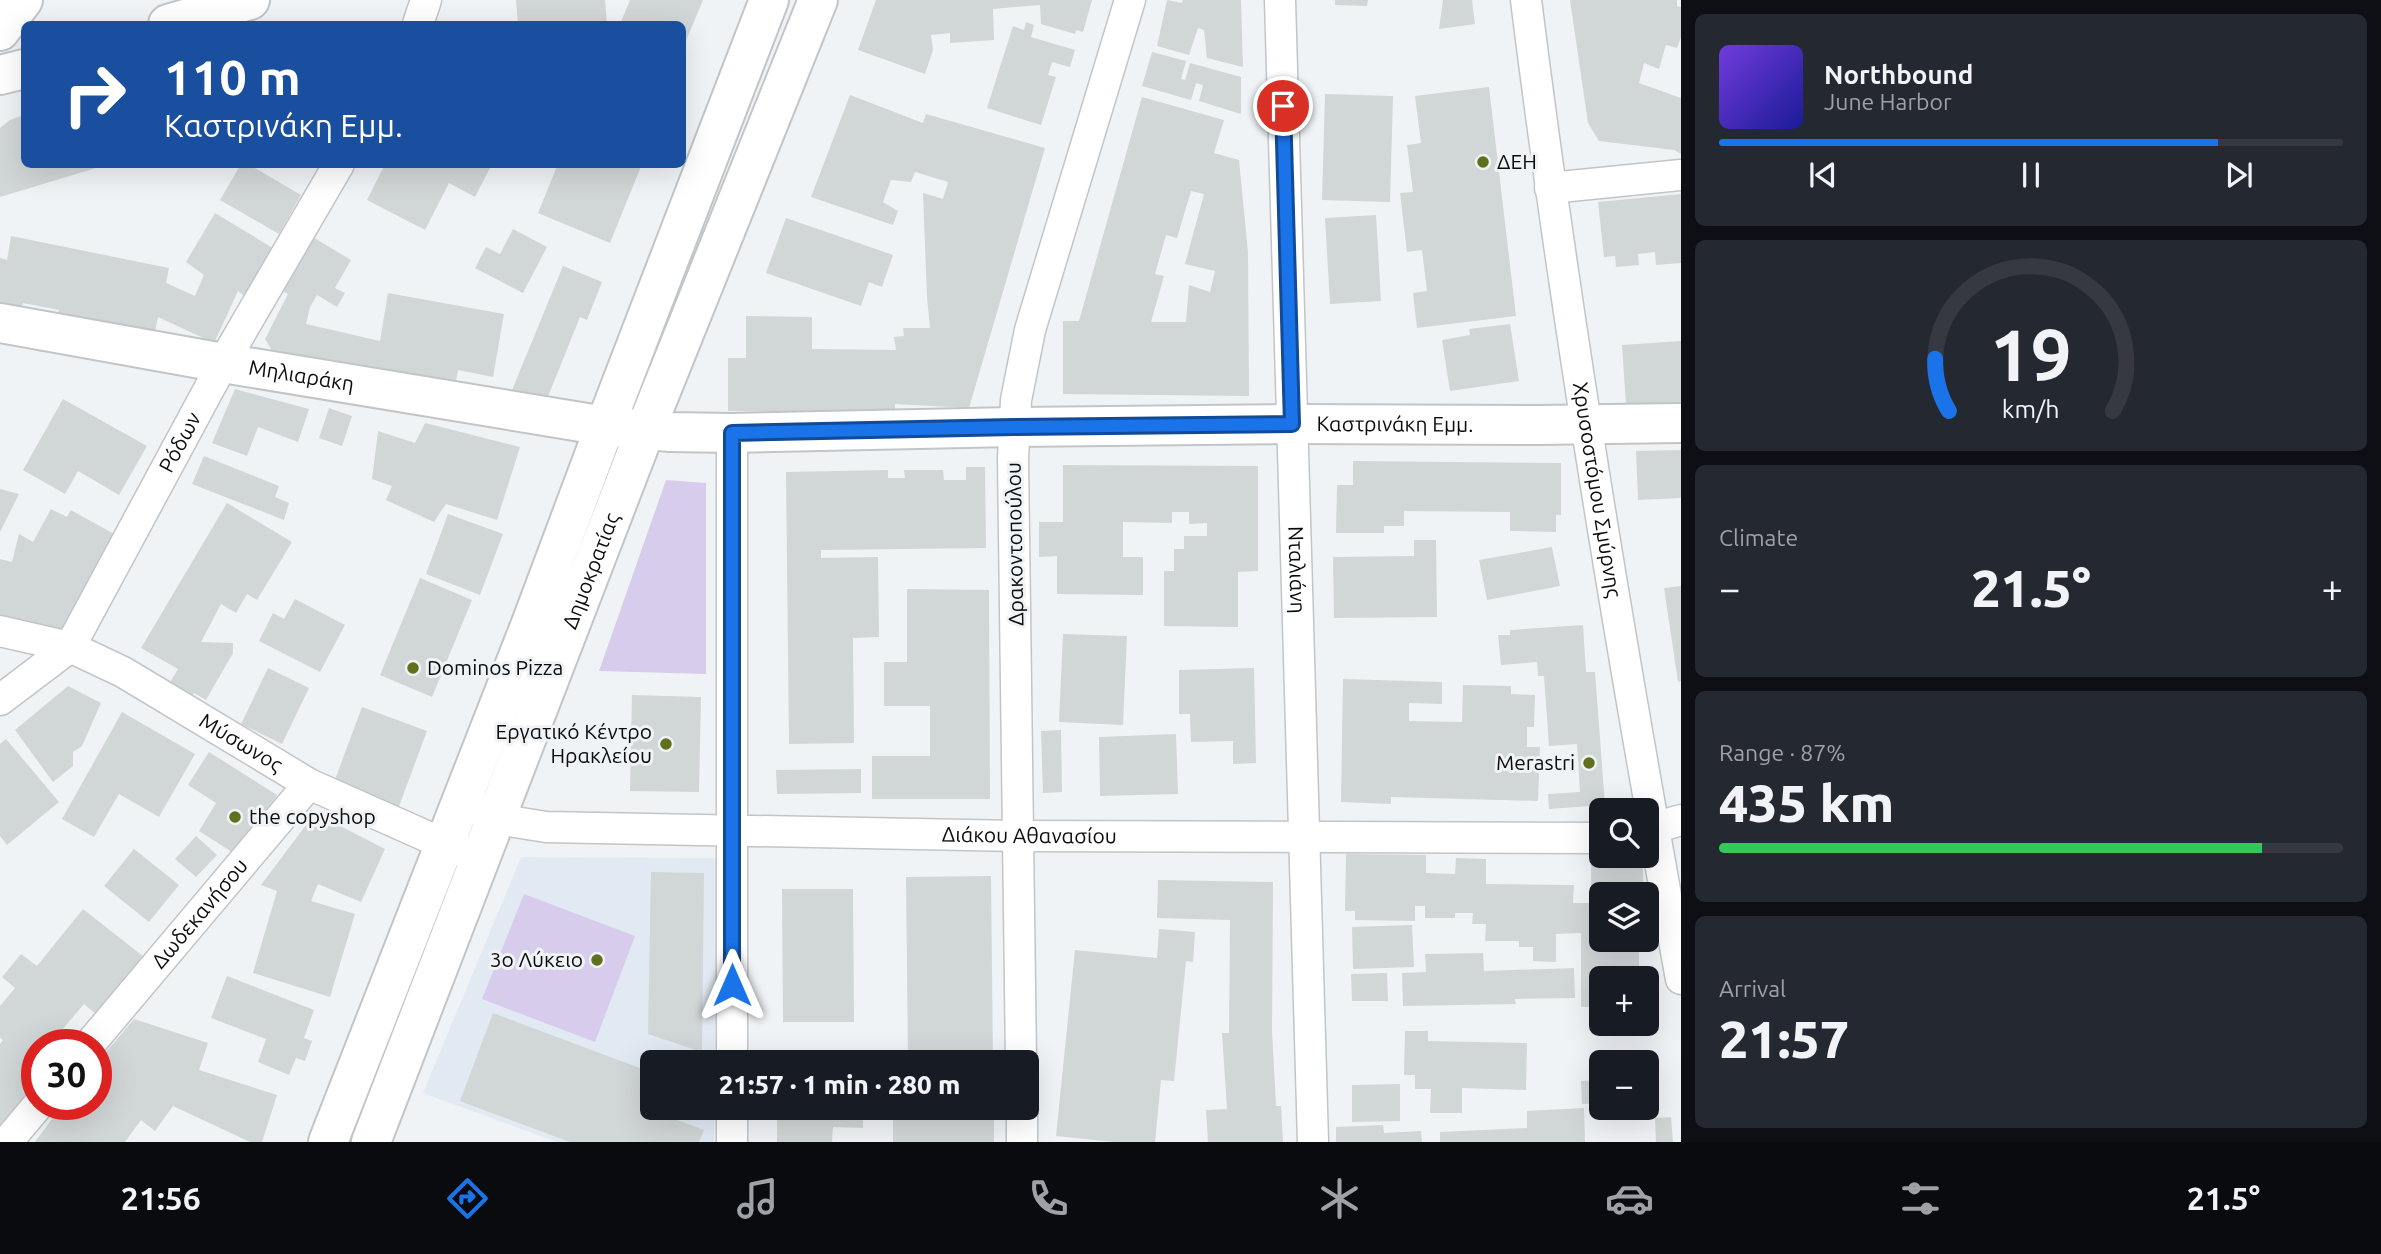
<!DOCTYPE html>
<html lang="en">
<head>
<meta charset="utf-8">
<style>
	body { margin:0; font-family:Ubuntu,sans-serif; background:#242831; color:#f1f3f6; height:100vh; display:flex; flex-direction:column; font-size:26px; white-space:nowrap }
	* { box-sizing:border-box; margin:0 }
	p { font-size:23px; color:#9ea1a6 }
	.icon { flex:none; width:38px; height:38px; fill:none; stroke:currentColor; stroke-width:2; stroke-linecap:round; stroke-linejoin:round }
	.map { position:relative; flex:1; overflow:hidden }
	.panel { display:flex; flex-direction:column; gap:14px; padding:14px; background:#0d0f14; width:700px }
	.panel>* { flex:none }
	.banner { position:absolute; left:21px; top:21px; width:665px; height:147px; border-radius:10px; box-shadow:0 7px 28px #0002; background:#1a4fa0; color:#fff; overflow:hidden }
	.fabs { position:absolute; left:1589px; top:798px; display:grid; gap:14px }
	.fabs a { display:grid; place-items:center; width:70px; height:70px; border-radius:10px; background:#171b24; box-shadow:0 7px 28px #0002; font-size:35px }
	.speed { position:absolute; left:21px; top:1029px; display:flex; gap:14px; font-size:35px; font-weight:700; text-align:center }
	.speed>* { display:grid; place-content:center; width:91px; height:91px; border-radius:50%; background:#171b24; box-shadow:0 7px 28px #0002; line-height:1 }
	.speed .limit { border:10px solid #d22; background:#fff; color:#111 }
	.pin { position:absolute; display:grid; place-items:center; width:60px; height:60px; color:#fff; margin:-30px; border:4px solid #fff; border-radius:50%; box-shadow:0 2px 7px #0007 }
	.me { position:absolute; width:77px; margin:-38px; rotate:0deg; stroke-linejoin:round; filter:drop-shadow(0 0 5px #0008) }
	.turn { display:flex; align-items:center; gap:24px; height:147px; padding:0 28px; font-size:32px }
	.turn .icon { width:91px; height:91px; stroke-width:2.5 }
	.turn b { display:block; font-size:49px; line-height:60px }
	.big { font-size:52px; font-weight:800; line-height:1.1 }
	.panel .widget { flex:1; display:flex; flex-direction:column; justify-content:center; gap:10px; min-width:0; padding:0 24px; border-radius:10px; background:#242831 }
	.panel .dial { align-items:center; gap:0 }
	.dial svg { height:182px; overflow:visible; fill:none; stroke:#363941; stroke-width:7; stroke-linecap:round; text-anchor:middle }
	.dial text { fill:#f1f3f6; stroke:none }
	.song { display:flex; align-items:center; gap:21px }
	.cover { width:84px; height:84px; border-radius:10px; background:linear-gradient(135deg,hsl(260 70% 55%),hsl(240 70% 35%)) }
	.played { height:7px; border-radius:4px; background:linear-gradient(90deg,#1a73e8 80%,#363941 80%) }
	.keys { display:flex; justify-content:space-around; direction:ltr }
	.heat { display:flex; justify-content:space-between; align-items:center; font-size:38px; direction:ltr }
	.charge { height:10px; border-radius:5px; background:linear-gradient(90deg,#34c759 87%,#363941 0) }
	.trip { position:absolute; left:640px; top:1050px; width:399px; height:70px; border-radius:10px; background:#171b24; box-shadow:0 7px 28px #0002; font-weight:800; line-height:70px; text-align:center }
	.tab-bar { display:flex; height:112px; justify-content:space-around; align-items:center; background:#090b0e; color:#9ea1a6 }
	.tab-bar .icon { width:49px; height:49px }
	.tab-bar .current { color:#1a73e8 }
	.tab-bar b { font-size:32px; color:#f1f3f6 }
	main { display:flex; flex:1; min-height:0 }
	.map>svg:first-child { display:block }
	.built { fill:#e1eaf3 }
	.green { fill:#d7cceb }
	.building { fill:#d1d6d7; fill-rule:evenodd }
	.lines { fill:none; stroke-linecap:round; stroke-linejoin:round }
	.street-casing { stroke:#c2c5c8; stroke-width:33 }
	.secondary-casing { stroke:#c2c5c8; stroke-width:42 }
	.primary-casing { stroke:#c2c5c8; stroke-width:42 }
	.street { stroke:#fff; stroke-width:30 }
	.secondary { stroke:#fff; stroke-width:38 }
	.primary { stroke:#fff; stroke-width:38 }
	.route-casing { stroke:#114b97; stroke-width:18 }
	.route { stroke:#1a73e8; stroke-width:12 }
	.poi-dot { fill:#61701c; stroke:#f0f3f6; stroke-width:2.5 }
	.labels { text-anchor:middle; stroke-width:6; stroke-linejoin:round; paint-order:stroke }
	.poi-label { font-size:21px; fill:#0b0c0d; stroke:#f0f3f6; text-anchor:start }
	.street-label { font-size:21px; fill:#0b0c0d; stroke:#f0f3f6 }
</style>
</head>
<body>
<main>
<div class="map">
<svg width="1681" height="1142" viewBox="0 0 1681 1142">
	<rect width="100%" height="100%" fill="#f0f3f6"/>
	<path class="built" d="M521 857 717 858 715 1062H653V1108H714V1142H557L423 1093Z"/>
	<path class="green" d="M666 480 706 483V674L599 671Z
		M524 894 635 936 595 1042 482 999Z"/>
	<path class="building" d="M516 0H605L607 24H518Z
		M630 0H703L683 48 682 24H620Z
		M876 0H1092L1083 32 1076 30 1075 34 1041 24 1040 5 993 9 994 40 950 43V33L931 35 933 50 925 74 858 50Z
		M1167 0 1182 3 1183 0H1241L1243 67 1207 58 1204 30 1198 28 1189 55 1157 46Z
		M1335 0H1368L1367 6 1335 5Z
		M1443 0H1472L1475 24 1439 29Z
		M1570 0H1677V6L1681 7V37L1677 48 1666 45 1659 69 1644 63 1639 83 1681 98V154L1674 150 1599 141 1588 123Z
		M1026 22 1034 25 1031 37 1075 50 1070 67 1052 62 1048 75 1056 77 1041 125 987 108 1013 26 1024 30Z
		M1152 52 1186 61 1181 79 1185 80 1190 63 1241 77V114L1199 101 1203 85 1196 83 1191 100 1142 86Z
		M1489 87 1516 316 1417 328 1413 293 1427 291 1422 250 1407 252 1400 193 1413 192 1407 145 1421 143 1415 96Z
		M1325 94 1393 96 1390 202 1322 200Z
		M850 95 923 123 926 114 1045 148 969 408 895 404V413L728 411V358H746V316L812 317V349L896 350 894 337 904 336 903 328H930L927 297 923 193 943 199 948 182 915 172 911 182 891 180 883 202 898 211 893 225 811 197Z
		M1142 97 1224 120 1214 153 1239 160 1248 252 1249 396 1063 394V321H1079ZM1191 191 1204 194 1185 264 1215 271 1210 292 1189 285 1186 322H1151L1164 276 1155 274 1166 235 1177 238Z
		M24 115V164L106 165 0 197V128L10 120Z
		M241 164H248L301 195 279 234 220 200Z
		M385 164H492L475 197 449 183 425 230 367 200Z
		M558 164H642L610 243 538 213Z
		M1681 194V263L1656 265 1655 252 1638 254 1639 265 1616 267 1615 256 1604 257 1598 202Z
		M215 213 276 250 247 298 238 291 214 343 158 317 153 342 56 322 59 310 23 303 20 315 0 311V258L7 260 11 236 169 268 166 283 195 296 204 275 186 262Z
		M1376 215 1381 301 1330 304 1325 218Z
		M786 218 893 255 882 287 869 282 861 306 766 273Z
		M513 229 547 247 523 293 475 268 486 247 500 254Z
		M311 236 351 260 335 288 345 293 337 307 317 295 310 307 306 324 380 341 388 293 504 314 493 377 458 370 455 387 277 359 265 339 288 294 280 290Z
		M563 266 602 282 587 320 580 317 543 409 510 395Z
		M1510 324 1519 381 1450 391 1442 340 1470 335 1469 329Z
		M1681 341V402L1626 405 1622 345Z
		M235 389 309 409 298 442 258 427 247 456 212 443Z
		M63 399 147 446 119 495 78 471 65 494 23 470Z
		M329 408 352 416 342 446 319 438Z
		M425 423 520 447 497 520 446 504 434 522 386 500 392 486 372 479 378 431 415 443Z
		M1681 450V498L1638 500 1636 451Z
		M204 456 279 486 275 497 289 503 284 520 192 484Z
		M1353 461 1561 463V515H1556V532L1510 531V512L1404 511V526H1384V533H1336L1337 485H1353Z
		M1063 465 1258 466V571L1238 572V627L1164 626V571H1174V549H1184V536H1207V523L1189 524V512H1172V523L1123 522V557H1143V595L1057 594V556L1039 557V522H1063Z
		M966 467H985L986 548 821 550V558L878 557 879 637 853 638 854 743 789 744 786 472 888 470V478H905L904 470H943L944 480H966Z
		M0 489 19 494 0 532Z
		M227 503 292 542 257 600 247 594 236 613 221 604 201 642 233 643V653L206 700 194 693 190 699 168 686 178 669 141 648Z
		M51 509 67 517 71 510 114 534 63 635 0 621V559L12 562 19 534 33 542Z
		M448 514 503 534 480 595 426 574Z
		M1414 540H1436L1437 617 1334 618 1333 557 1414 556Z
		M1552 547 1560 586 1487 600 1479 560Z
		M420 578 472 600 432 697 380 675Z
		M1681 586V681L1678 682 1664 588Z
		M907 589 989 590 990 799H872V756H930V706H884V662H907Z
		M295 599 345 625 320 672 259 641 273 613 284 619Z
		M1583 625 1586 672H1595L1605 805 1549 809 1548 794 1580 792 1577 744 1549 746 1544 676H1538L1537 662 1501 665 1498 635H1510V630Z
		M1063 634 1127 636 1123 725 1059 722Z
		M268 668 309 688 282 744 241 724Z
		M1254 668 1256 763 1233 764V741L1191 742 1190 714H1179V670Z
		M1343 679 1442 682V704L1409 703V721L1462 722 1463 685 1511 686V694L1535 695 1534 727H1527V747H1540L1538 801 1391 797V804L1341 802Z
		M68 686 101 703 82 746 73 752V766L53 782 15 730Z
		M632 695 701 697 699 792 630 791Z
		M362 707 427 731 398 809 333 785Z
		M122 712 195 754 159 817 119 794 94 837 62 819Z
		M1061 730 1062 792 1043 793 1041 731Z
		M1176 734 1178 794 1100 796 1099 737Z
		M6 739 59 802 7 845 0 836V744Z
		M209 752 277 795 238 856 199 831 216 803 188 785Z
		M861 769V793L777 794 776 770Z
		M315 813 385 849 361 902 318 884 311 901 355 914 330 997 253 973 277 891 261 885Z
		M196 836 217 855 196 877 175 859Z
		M134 849 179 885 149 922 104 886Z
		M1346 854 1426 855V873L1455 874 1456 858 1486 859V884L1574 885 1573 903H1591V865H1643V894H1601V940H1639V978H1601V1007H1581V933L1556 934V962L1533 961V947H1519V941H1485L1486 924H1472L1473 913H1455V918H1425V906H1415V921L1355 920V911H1345Z
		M651 872 704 873 702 1052 648 1034Z
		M991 876 993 1062H908L906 877Z
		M1158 880 1273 882 1272 1031 1276 1106H1281L1283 1142H1208L1206 1110 1227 1109 1222 1033H1229L1230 920 1157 918Z
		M782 889H853L854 1022H783Z
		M83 909 144 957 97 1015 84 1004 62 1030 74 1040 71 1045H37V1086L0 1132V1044L3 1040 0 1038V1006L15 988 2 977 21 954 37 966Z
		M1412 925 1414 967 1353 969 1352 927Z
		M1159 929 1195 932 1193 962 1186 961 1174 1081 1161 1080 1155 1142H1114L1056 1136 1075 950 1157 958Z
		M1483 953 1484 971 1574 968 1575 998 1515 999 1516 1004 1403 1006 1402 973 1426 972 1425 954Z
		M1387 973 1388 1001H1352L1351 974Z
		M227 976 314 1010 304 1038 312 1041 305 1061 296 1058 289 1075 258 1062 266 1039 211 1018Z
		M493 1013 653 1073V1108H673L669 1117 704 1130 699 1142H570L460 1101Z
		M134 1019 208 1043 199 1070 277 1095 262 1142H250L173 1106 155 1131 141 1120 125 1142H35L63 1104H96V1064Z
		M1405 1031H1428V1041L1527 1043 1526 1090 1462 1088V1113H1430L1431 1089H1415V1075H1404Z
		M1653 1078 1654 1101H1647V1079Z
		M1601 1080V1103L1582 1104 1581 1081Z
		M1400 1084V1121L1352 1122V1085Z
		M777 1108H863V1128L833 1127 832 1142H777Z
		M893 1108H994V1142H893Z
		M1584 1108 1585 1142H1440V1132L1527 1128V1111Z
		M1671 1117 1673 1142H1656L1655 1118Z
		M1383 1125 1384 1133 1421 1131 1422 1142H1336V1127Z"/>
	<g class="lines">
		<defs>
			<g id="street">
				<path id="s1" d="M1280 0 1313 1142"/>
				<path id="s2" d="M1526 0C1567 328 1622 654 1681 979"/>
				<path d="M418 24 426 0"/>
				<path d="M1550 188 1681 175"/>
				<path id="s3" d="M0 631 70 647 123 672 309 784 444 844 464 851"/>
				<path id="s4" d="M0 700 70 647 223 363 339 164"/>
				<path id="s5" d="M477 809 515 822 546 827 1019 836 1601 838"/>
				<path d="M1647 830 1681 820"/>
				<path id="s6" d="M89 1045 309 784"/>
				<path d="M732 1062V433"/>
				<path d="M1021 1062 1013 458 1016 400 1030 330 1130 0"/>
				<path d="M1022 1108V1142"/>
				<path d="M7 1142 39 1104"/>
				<path d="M732 1142V1108"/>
			</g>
			<g id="secondary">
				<path d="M168 24 250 0"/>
				<path d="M0 75 24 69"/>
				<path id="s7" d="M0 323 223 363 605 426 670 432 732 433 1014 427 1292 424 1539 425 1681 423"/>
				<path d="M328 1142 532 621 605 426 769 0"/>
				<path id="s8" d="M371 1142 645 431 818 0"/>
			</g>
			<path id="primary" d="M0 31 23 0"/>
		</defs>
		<use href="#street" class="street-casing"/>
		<use href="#secondary" class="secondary-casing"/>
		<use href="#primary" class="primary-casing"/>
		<use href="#street" class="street"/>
		<use href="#secondary" class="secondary"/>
		<use href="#primary" class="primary"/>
	</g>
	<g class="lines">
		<defs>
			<path id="route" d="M732 985V433L1014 427 1292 424 1283 106"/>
		</defs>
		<use href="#route" class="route-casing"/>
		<use href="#route" class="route"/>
	</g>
	<g class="poi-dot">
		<circle cx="1483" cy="162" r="7"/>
		<circle cx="413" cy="668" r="7"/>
		<circle cx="666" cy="744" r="7"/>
		<circle cx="1589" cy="763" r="7"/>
		<circle cx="235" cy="817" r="7"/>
		<circle cx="597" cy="960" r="7"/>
	</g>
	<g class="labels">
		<g class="poi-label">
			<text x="1497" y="169">ΔΕΗ</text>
			<text x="427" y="675">Dominos Pizza</text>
			<text x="652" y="739" text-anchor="end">Εργατικό Κέντρο<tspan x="652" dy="24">Ηρακλείου</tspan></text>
			<text x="1575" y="770" text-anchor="end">Merastri</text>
			<text x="249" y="824">the copyshop</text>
			<text x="583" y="967" text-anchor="end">3ο Λύκειο</text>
		</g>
		<g class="street-label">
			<text dy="7" stroke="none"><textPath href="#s7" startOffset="306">Μηλιαράκη</textPath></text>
			<text dy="7" stroke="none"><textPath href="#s7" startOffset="1404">Καστρινάκη Εμμ.</textPath></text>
			<text dy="7" stroke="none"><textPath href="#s4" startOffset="320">Ρόδων</textPath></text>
			<text dy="7" stroke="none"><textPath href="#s2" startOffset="495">Χρυσοστόμου Σμύρνης</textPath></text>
			<text transform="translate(1015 544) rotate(-91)" y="7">Δρακοντοπούλου</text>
			<text dy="7" stroke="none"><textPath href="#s8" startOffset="612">Δημοκρατίας</textPath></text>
			<text dy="7" stroke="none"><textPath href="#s1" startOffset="570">Νταλιάνη</textPath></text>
			<text dy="7" stroke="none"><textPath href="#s3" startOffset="268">Μύσωνος</textPath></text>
			<text dy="7" stroke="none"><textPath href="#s5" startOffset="555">Διάκου Αθανασίου</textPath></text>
			<text dy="7" stroke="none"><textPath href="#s6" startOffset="172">Δωδεκανήσου</textPath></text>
		</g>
	</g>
</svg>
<div class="fabs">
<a><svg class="icon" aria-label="search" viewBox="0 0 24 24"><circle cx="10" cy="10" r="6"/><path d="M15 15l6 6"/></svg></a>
<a><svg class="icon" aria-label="layers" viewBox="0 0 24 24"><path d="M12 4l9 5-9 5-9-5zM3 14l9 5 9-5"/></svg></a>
<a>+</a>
<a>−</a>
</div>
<div class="speed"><div class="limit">30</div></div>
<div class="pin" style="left:1283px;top:106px;background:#d93025"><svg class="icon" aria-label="arrive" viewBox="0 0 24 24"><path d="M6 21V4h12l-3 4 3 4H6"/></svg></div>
<svg class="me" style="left:732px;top:985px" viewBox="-20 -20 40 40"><path d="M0-17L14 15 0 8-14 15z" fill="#1a73e8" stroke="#fff" stroke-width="4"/></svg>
<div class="trip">21:57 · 1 min · 280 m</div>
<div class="banner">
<div class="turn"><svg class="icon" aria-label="right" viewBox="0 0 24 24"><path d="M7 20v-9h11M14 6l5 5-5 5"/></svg><div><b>110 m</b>Καστρινάκη Εμμ.</div></div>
</div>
</div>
<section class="panel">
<div class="widget">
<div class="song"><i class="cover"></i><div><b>Northbound</b><p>June Harbor</p></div></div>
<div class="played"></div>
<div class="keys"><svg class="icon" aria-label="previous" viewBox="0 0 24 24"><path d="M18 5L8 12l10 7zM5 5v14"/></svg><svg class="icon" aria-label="pause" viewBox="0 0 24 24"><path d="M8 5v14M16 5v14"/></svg><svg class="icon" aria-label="next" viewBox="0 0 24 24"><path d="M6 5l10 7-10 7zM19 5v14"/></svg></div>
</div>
<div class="widget dial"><svg viewBox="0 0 100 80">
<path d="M14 69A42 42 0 1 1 86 69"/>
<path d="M14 69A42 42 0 0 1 8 46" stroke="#1a73e8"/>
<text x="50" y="56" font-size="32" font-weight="700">19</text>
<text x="50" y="72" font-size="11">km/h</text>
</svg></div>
<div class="widget"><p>Climate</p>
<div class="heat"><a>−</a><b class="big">21.5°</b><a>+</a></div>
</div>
<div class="widget"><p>Range · 87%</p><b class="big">435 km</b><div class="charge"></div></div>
<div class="widget"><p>Arrival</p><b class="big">21:57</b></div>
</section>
</main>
<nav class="tab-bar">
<b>21:56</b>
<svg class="icon current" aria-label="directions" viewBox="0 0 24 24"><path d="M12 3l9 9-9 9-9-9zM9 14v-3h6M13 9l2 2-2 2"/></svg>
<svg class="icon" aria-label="music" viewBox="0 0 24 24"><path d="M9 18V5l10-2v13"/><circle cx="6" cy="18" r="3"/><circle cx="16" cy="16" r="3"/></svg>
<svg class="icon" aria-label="phone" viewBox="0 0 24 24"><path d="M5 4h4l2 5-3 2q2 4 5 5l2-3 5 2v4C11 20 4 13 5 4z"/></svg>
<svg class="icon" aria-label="climate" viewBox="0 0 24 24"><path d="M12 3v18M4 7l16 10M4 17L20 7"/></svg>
<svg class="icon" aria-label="car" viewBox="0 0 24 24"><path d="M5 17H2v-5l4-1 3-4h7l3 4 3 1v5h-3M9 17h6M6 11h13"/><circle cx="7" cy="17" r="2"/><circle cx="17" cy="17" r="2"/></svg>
<svg class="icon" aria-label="filters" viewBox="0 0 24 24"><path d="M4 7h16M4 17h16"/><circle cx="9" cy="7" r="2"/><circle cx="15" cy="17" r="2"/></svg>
<b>21.5°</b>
</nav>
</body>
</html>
